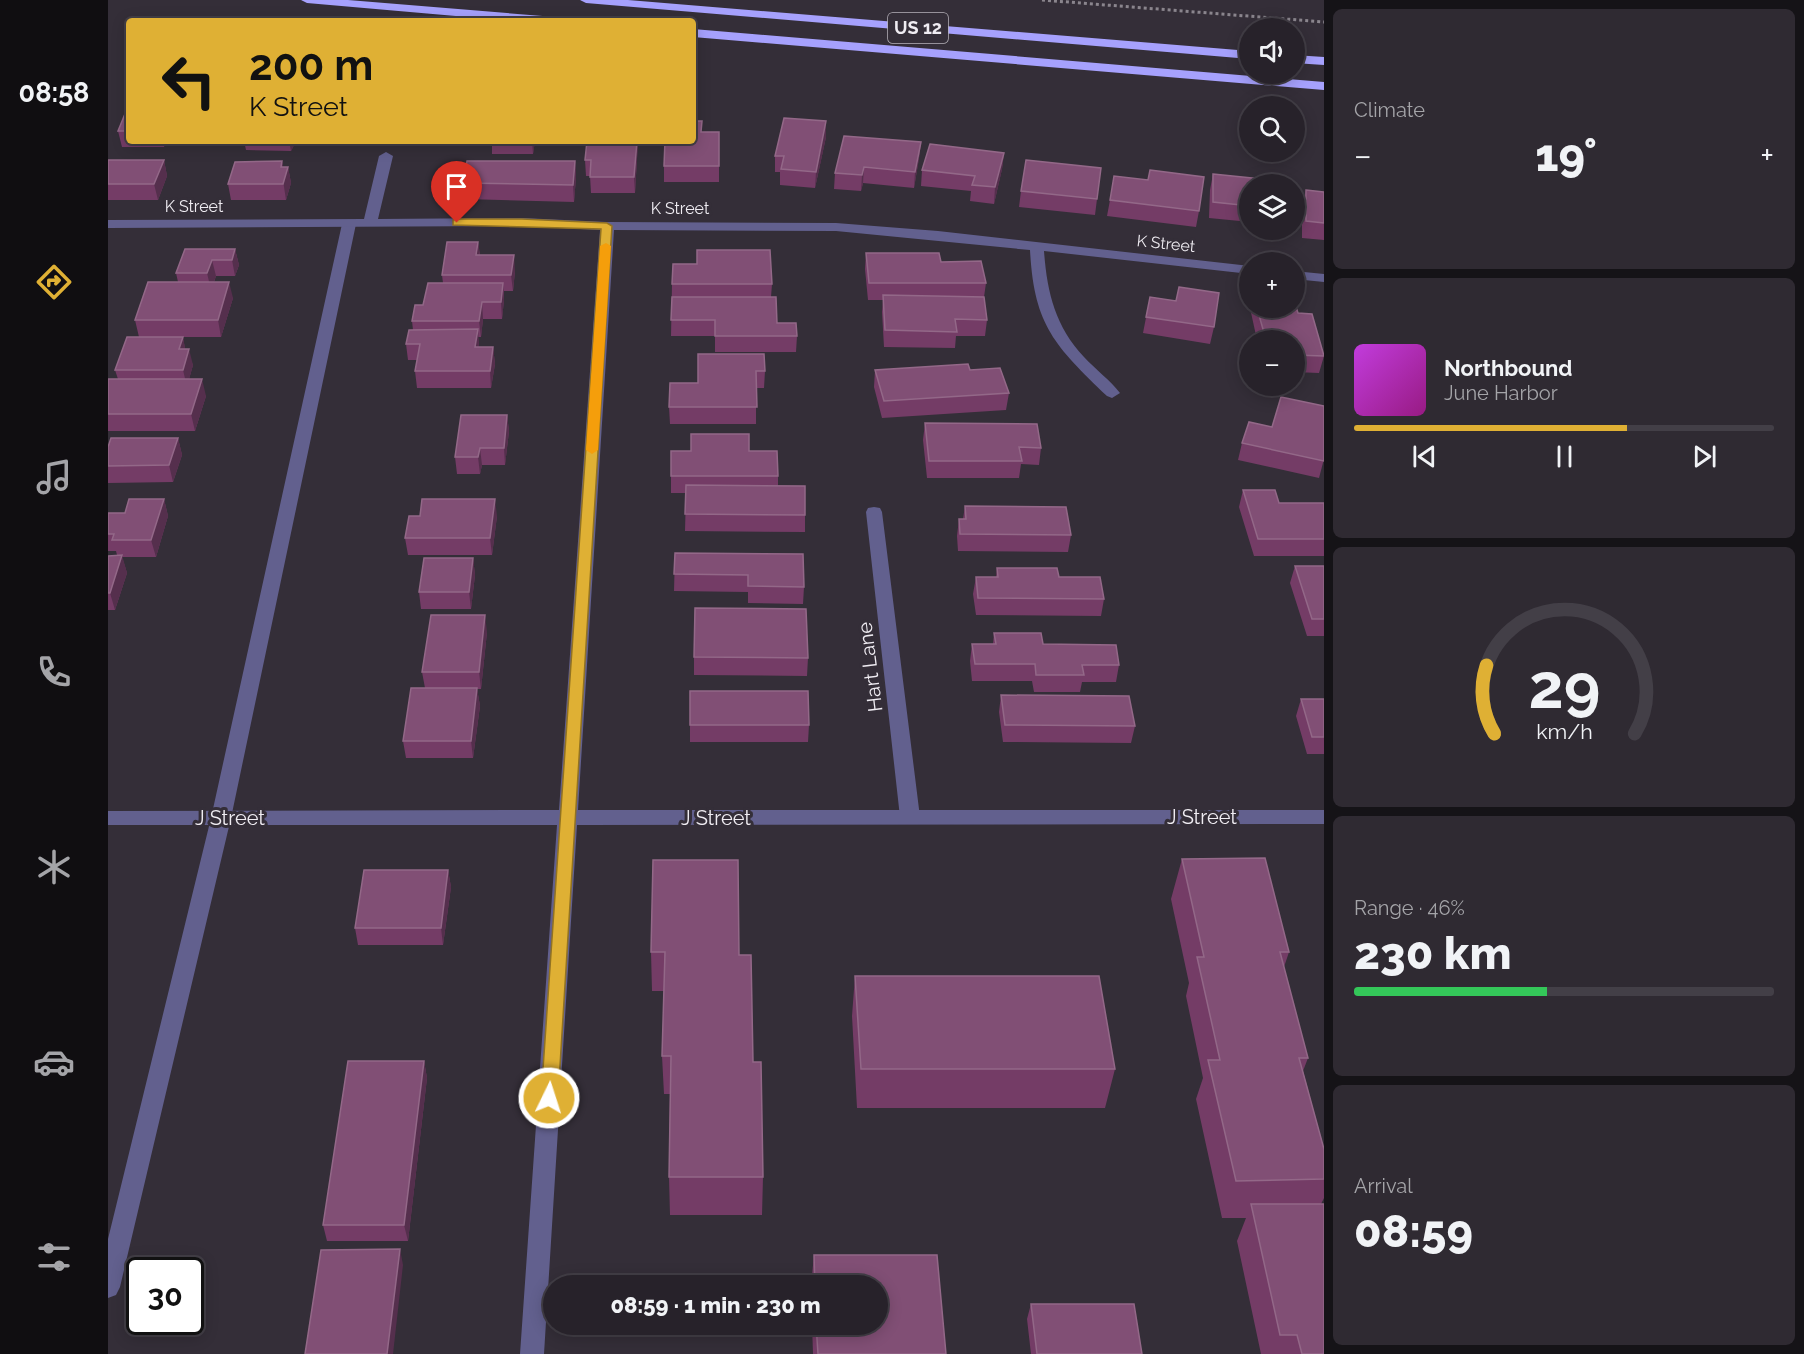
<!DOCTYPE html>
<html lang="en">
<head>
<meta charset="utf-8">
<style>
	body { margin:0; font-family:Raleway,sans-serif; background:#2f2a32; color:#f1f3f6; height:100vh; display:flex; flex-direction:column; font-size:22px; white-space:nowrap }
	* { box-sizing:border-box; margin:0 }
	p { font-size:20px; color:#a4a4a8 }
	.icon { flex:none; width:33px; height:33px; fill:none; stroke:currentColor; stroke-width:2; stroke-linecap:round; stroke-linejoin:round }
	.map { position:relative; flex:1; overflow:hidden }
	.details { display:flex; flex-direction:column; gap:9px; padding:9px; background:#151317; width:480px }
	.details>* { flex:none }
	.banner { position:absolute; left:18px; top:18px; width:570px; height:126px; border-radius:6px; box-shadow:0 3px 15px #0003,0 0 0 2px #433f47; background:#dfb034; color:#111; overflow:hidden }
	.tools { position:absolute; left:1131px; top:18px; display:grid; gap:12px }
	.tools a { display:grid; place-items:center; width:66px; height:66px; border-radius:50%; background:#27222a; box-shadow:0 3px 15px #0003,0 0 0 2px #433f47; font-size:30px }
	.speed { position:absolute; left:18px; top:1257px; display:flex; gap:12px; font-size:30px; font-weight:700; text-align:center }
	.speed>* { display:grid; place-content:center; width:78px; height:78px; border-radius:50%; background:#27222a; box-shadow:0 3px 15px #0003,0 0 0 2px #433f47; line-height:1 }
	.speed .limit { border:3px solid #111; border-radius:9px; background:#fff; color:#111 }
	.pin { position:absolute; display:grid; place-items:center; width:51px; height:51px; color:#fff; margin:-62px -26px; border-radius:50% 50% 50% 0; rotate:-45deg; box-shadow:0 0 6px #0007 }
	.pin .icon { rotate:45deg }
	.me { position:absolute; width:66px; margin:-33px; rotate:4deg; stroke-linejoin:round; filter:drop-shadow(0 0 4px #0008) }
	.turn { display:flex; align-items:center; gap:21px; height:126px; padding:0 24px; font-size:27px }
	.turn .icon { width:78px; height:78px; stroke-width:2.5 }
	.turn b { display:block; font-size:42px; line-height:51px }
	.big { font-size:45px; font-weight:800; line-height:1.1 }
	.details .tile { flex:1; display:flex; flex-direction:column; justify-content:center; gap:9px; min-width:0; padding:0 21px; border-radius:9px; background:#2f2a32 }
	.details .dial { align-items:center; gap:0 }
	.dial svg { height:156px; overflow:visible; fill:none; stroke:#433f47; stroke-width:7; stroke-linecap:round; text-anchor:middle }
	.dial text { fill:#f1f3f6; stroke:none }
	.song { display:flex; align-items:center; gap:18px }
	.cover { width:72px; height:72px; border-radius:9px; background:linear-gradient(135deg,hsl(290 70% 55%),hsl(310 70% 35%)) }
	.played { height:6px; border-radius:3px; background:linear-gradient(90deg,#dfb034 65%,#433f47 65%) }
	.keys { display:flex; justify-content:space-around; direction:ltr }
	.heat { display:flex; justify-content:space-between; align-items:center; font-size:33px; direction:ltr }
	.charge { height:9px; border-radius:4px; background:linear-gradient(90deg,#34c759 46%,#433f47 0) }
	.trip { position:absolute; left:435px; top:1275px; width:345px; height:60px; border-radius:30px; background:#27222a; box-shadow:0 3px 15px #0003,0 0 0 2px #433f47; font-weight:800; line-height:60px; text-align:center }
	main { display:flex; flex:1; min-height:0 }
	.tab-bar { display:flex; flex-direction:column; width:108px; justify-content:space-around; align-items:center; background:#100e11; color:#a4a4a8 }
	.tab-bar .icon { width:42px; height:42px }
	.tab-bar .selected { color:#dfb034 }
	.tab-bar b { font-size:27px; color:#f1f3f6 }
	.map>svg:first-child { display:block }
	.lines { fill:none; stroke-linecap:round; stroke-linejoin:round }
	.path { stroke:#8a858d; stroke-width:3; stroke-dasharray:3 3; stroke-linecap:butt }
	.lane { fill:#62608e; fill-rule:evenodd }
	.street { fill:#62608e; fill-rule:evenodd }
	.highway { fill:#a6a1fd; fill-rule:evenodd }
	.wall { fill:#743c66 }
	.shaded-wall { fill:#552f4d }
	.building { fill:#814f75; stroke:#936888; stroke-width:1.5 }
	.route { fill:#dfb034; stroke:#917222; stroke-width:1.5 }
	.slow { fill:#f59e0b }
	.labels { text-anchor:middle; stroke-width:6; stroke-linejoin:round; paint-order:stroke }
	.far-street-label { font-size:16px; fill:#efecf2; stroke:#342e38 }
	.shield { fill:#342e38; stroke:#b7b3ba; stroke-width:1.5 }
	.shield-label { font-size:18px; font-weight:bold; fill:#efecf2 }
	.street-label { font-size:20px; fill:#efecf2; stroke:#342e38 }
</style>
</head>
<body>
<main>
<nav class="tab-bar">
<b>08:58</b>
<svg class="icon selected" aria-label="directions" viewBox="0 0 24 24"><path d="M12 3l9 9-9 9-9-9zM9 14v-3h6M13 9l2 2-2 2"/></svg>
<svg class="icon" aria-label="music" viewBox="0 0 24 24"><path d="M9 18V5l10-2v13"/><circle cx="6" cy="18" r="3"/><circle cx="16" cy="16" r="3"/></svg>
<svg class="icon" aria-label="phone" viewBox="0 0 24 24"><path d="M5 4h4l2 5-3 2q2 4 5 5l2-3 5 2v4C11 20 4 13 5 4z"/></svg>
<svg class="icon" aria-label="climate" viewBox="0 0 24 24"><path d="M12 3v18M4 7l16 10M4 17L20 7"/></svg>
<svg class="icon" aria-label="car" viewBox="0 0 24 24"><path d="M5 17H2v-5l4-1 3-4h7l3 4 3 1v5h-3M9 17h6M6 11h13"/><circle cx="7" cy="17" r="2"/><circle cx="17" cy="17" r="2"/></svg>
<svg class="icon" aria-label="filters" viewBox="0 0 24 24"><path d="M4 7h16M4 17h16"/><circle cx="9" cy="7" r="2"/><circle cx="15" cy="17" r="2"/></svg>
</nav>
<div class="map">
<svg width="1216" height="1354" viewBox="0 0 1216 1354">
	<rect width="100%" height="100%" fill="#342e38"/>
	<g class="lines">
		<path class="path" d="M934 0 1216 22"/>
		<path class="lane" d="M241 220 248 224 123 818 12 1287 8 1295 0 1298V1239L103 818 234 224Z
			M766 507 772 508 774 512 812 817 809 822 802 824 795 822 792 817 758 512 760 508Z"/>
		<path class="street" d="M278 152 285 156 270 219 414 218 499 222 728 223 830 231 1142 266V274L936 251C939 292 947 326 976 357 987 369 1002 380 1012 393L1004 398 999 396C946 345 926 325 922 250L728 231 506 230 470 810H1216V824L469 825 436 1354H412L449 825H0V811L451 810 492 230 414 226 0 228V220L256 219 271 156Z
			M1186 271 1216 274V282L1186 279Z"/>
		<path class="highway" d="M193 0H240L447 17 453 21H405L199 3Z
			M472 0H520L1142 51V59L478 3Z
			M585 29 1216 82V90L585 37Z
			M1186 55 1216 57V65L1186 63Z"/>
	</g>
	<path class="wall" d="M21 109V141H58L56 147H14L10 131Z
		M594 132H611V182H556V166Z
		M718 137 707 188 672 185V172H667V156Z
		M136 141H188L183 151 138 150Z
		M378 141H427L425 154H384V146H379Z
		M530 141 527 193H483L482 176H478L477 160Z
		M813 142 811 158 806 188 755 183 753 191 726 189 727 173Z
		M896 153 894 169 886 204 862 201 863 191 813 186 814 170Z
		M0 160H56L59 176 50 200H0Z
		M174 161 175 167H180L183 183 178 200H123L120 184Z
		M467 161 468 177 466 202 356 199 355 183Z
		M1105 174 1142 184V222L1101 218 1102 190Z
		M1040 180 1091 211 1088 227 999 216 1002 200Z
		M1198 190 1216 192V240L1194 238V206Z
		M913 191 989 199 987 215 911 207Z
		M1156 230H1182L1180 236 1156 233Z
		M370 242 372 255 407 271 405 291H396V300L394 319H375L373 337H370L371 347H385L387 364 383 388H309L307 371 309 360H300L298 344 305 330 304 321 335 283 334 275Z
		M127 249 131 265 127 276H108L106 282 125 298 113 337H31L27 320 70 282 68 273Z
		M758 253 833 262 878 283 876 297 879 320 877 336H848L847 348 776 347 774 312 775 300H760L757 269Z
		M564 284H664L663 297 669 323 689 336 688 352H607V336H563Z
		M1071 287 1106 327 1102 344 1035 333 1042 297 1068 301Z
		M1142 308H1186L1216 356 1211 373 1186 372V340H1149Z
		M75 337 77 349 85 365 81 379 98 396 87 431H0V381L10 379 7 370Z
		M590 354 657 371 656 388H648V424H562L561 407 590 383Z
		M767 370H862L901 393 898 410 774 418 766 387Z
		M399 415 401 431 397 465H374L372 474H349L347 457Z
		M817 423 933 448 931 465 913 464 911 478H819L815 440Z
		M70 438 74 455 65 482 0 483V447Z
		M1134 443 1216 459 1211 478 1130 460Z
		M641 451 670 476V486L697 515V532L577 531 578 493H563V476Z
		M1135 490 1171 503H1216V556H1146L1131 507Z
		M56 499 60 516 48 557H14L19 573 7 610H0V556L9 555 8 551H0V513H17Z
		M857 506 963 535 960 552 850 551 849 536 851 519H855Z
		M389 516 384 555H300L297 538Z
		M567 553 696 587 695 604 640 603V592L566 591Z
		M365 558 367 575 363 609H313L311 592Z
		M1187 566H1216V636H1199L1182 583Z
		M889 568 951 577 996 599 993 616 868 615 865 594 868 577H888Z
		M379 632 373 689H369L372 706 365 758H298L295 741 317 688 314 672Z
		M886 633 1011 665 1008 682H974L972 692H926L924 681H864L862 661 864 644H885Z
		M586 657 700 658 699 676 586 675Z
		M893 695 1027 726 1023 743 895 742 891 712Z
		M1193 699H1216V754H1199L1188 716Z
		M582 725H701L700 742H582Z
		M1074 859 1181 952 1176 967 1200 1058 1195 1071 1216 1149V1198L1213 1204 1216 1354H1153L1129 1241 1138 1218H1114L1088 1099 1095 1078 1078 996 1081 983 1063 899Z
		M545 860 631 955 645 1062 655 1177 654 1215H562L561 1177 562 1094H556L554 1056 556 991H544L543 952Z
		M340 870 343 887 335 945H250L247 928Z
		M747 976 1007 1069 997 1108H749L744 1016Z
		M316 1061 319 1078 300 1241H219L215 1225Z
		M706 1255H829L838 1354H705L704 1324H770V1286H703Z
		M923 1304 1034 1354H923L919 1319Z"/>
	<path class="shaded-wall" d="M718 121V137L707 188 708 172Z
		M181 141H188L183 151Z
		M424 141H427L425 154Z
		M529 141H530L527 193 526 177Z
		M813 142 811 158 806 188 807 172Z
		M896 153 894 169 886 204 887 187Z
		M56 160 59 176 50 200 46 184Z
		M174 161 177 177 180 167 183 183 178 200 173 167Z
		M467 161 468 177 466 202 465 185Z
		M756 167 755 183 753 191 754 175Z
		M370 242 372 258 368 255Z
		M127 249 131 265 127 276 124 260Z
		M406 255 407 271 405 291 403 275Z
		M104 260 108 276 103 290 99 273Z
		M121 282 125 298 113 337 110 320Z
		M395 283 396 300 394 319 393 302Z
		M374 302 375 319 373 337 371 321Z
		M370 329 371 346 369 364 367 347Z
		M75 337 78 354 71 349Z
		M385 347 387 364 383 388 382 371Z
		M81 349 85 365 79 387 75 370Z
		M94 379 98 396 87 431 83 414Z
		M399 415 401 431 397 465 396 448Z
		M70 438 74 455 65 482 61 465Z
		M372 448 374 465 372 474 370 457Z
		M56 499 60 516 48 557 43 540Z
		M387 499 389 516 384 555 382 538Z
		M14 555 19 573 7 610 2 593Z
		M365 558 367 575 363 609 361 592Z
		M377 615 379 632 373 689 371 672Z
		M369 688 372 706 365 758 363 741Z
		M340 870 343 887 335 945 333 928Z
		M316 1061 319 1078 300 1241 296 1225Z
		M292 1249 295 1265 285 1354H279Z"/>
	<path class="building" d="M19 109H21V131H10Z
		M676 118 718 121 708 172 673 169 676 156H667Z
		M585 121H594L593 132H611V166H556L557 141H585Z
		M736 136 813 142 807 172 756 167 754 175 727 173Z
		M479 141H529L526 177H482L483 160H477Z
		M822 144 896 153 887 187 864 185 867 176 814 170Z
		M0 160H56L46 184H0Z
		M918 160 993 168 989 199 913 191Z
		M174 161 173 167H180L175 184H120L127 162Z
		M359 161H467L465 185 355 183Z
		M1042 170 1096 177 1091 211 1002 200 1006 176 1040 180Z
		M1105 174 1183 182V184H1142V206L1105 202Z
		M1198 190 1216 192V223L1198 221Z
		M339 242H370L368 255H406L403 275H334Z
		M77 249H127L124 260H104L99 273H68Z
		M589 250H662L664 284H564L565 264H589Z
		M758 253H831L833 262 873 261 878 283H761Z
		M40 282H121L110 320H27Z
		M320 283H395L393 302H374L371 321H304L307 305H315Z
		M1071 287 1111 293 1106 327 1038 317 1042 297 1068 301Z
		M775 295 876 297 879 320 847 319 849 332 777 330Z
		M564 297H668L669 323H688L689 336H607V320H563Z
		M1186 301 1190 313 1204 314 1216 356 1186 355V340H1158L1149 308H1186Z
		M370 329 367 347H385L382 371H307L312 344H298L301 330Z
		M19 337H75L71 349H81L75 370H7Z
		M590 354H656L657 371H648L649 407H561L562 383H590Z
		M860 364 862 370 892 368 901 393 776 401 767 370Z
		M0 379H94L83 414H0Z
		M1173 397 1216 406V461L1134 443 1141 422 1164 427Z
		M353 415H399L396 448H372L370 457H347Z
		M817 423 929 424 933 448 911 447 914 461H821Z
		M583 434H641V451H669L670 476H563V451H583Z
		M3 438H70L61 465 0 466V447Z
		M578 485 697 486V515L577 514Z
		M1135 490H1167L1171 503H1216V539H1150Z
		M21 499H56L43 540H4L6 534H0V513H17Z
		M314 499H387L382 538H297L301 516H312Z
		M857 506 958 507 963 535 852 534 851 519H858Z
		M567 553 695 554 696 587 640 586V575L566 574Z
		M14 555 2 593H0V556Z
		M316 558H365L361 592H311Z
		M1187 566H1216V619H1204Z
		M889 568H949L951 577H992L996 599 870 598 868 577H890Z
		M587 608 698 609 700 658 586 657Z
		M323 615H377L371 672H314Z
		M886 633H933L935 644 1008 645 1011 665H974L976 675H928L927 664H867L864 644H888Z
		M303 688H369L363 741H295Z
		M582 691H700L701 725H582Z
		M893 695 1021 696 1027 726 897 725Z
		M1193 699H1216V737H1204Z
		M1157 858 1181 952H1172L1200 1058H1191L1216 1149V1179L1128 1181 1100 1060H1112L1089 957H1096L1074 859Z
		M545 860H630L631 955H643L645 1062H653L655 1177H561L563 1056H554L557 952H543Z
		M256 870H340L333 928H247Z
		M747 976H991L1007 1069H753Z
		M240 1061H316L296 1225H215Z
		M1143 1204H1216V1354H1194L1189 1335H1172Z
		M292 1249 279 1354H197L213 1250Z
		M706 1255H829L838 1354H710L708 1324H770V1286H707Z
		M923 1304H1026L1034 1354H929Z"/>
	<path class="route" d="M349 219H414L499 223 504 226 450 1098 447 1103 441 1105 435 1103 433 1098 493 229 345 225V220Z"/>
	<path class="slow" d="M498 243 503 246 490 450 484 454 478 450 492 246Z"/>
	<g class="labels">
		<g class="far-street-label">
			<text x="86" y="212">K Street</text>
			<text x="572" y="214">K Street</text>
			<text transform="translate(1058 243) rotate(6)" y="6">K Street</text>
		</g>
		<rect class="shield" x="780" y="13" width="60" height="30" rx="4.5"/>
		<g class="shield-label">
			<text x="810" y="34">US 12</text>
		</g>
		<g class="street-label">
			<text transform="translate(762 667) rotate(-97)" y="7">Hart Lane</text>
			<text x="1094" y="824">J Street</text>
			<text x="122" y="825">J Street</text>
			<text x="608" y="825">J Street</text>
		</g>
	</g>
</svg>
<div class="tools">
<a><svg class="icon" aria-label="sound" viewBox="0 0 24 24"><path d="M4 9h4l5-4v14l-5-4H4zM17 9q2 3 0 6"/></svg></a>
<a><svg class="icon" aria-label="search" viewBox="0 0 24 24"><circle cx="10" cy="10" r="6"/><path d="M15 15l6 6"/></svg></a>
<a><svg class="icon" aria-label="layers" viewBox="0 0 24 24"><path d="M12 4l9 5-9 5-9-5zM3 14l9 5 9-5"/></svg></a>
<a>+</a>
<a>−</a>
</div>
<div class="speed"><div class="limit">30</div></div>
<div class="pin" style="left:349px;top:223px;background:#d93025"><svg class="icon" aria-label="arrive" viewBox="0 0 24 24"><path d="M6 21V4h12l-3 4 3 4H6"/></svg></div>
<svg class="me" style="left:441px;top:1098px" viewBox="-20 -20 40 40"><circle r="17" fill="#dfb034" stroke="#fff" stroke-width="3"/><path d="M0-11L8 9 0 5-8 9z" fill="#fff"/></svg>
<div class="trip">08:59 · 1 min · 230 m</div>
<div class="banner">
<div class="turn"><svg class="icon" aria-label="left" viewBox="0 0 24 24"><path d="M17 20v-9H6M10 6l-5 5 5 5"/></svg><div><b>200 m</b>K Street</div></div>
</div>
</div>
<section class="details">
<div class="tile"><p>Climate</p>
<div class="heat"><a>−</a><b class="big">19°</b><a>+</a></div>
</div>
<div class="tile">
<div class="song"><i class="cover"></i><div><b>Northbound</b><p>June Harbor</p></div></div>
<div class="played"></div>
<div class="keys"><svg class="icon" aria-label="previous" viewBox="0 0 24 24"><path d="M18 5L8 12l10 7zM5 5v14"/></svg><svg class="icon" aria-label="pause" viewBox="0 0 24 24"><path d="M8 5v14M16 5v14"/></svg><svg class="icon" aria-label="next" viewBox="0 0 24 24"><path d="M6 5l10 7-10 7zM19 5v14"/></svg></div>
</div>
<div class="tile dial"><svg viewBox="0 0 100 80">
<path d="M14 69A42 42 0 1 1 86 69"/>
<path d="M14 69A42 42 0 0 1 10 34" stroke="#dfb034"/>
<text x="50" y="56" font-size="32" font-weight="700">29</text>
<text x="50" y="72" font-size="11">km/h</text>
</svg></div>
<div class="tile"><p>Range · 46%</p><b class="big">230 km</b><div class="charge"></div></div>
<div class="tile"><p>Arrival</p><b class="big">08:59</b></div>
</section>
</main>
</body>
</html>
